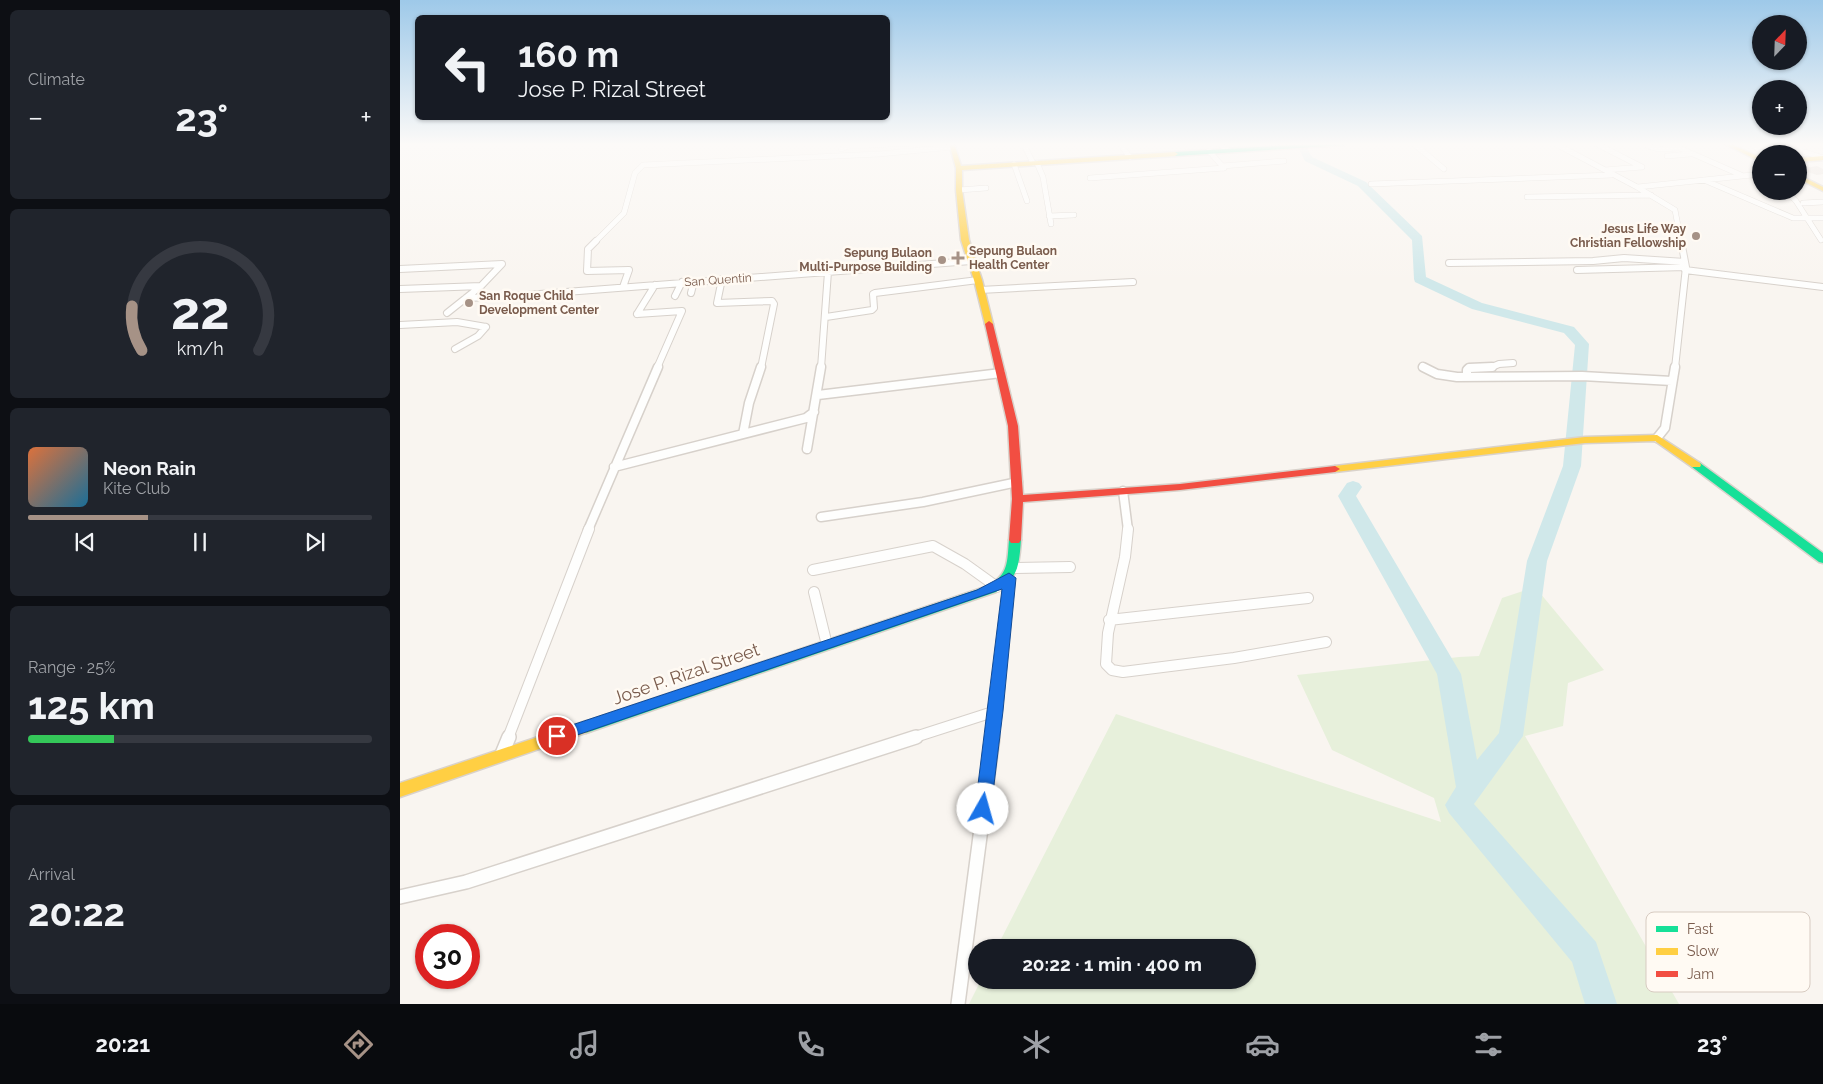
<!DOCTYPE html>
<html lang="en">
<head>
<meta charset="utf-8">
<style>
	body { margin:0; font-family:Raleway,sans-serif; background:#20242c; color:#f1f3f6; height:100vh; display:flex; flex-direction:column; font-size:19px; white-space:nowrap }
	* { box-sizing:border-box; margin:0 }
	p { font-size:16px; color:#9ea1a6 }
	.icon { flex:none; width:28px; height:28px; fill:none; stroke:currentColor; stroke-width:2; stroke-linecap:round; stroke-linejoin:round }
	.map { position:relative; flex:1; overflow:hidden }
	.side { display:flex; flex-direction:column; gap:10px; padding:10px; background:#0d0f14; width:400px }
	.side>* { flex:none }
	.hud { position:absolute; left:15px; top:15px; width:475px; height:105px; border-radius:8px; box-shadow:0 1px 4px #0004; background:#171b24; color:#f1f3f6; overflow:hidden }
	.needle { width:32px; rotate:23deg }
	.buttons { position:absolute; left:1352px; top:15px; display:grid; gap:10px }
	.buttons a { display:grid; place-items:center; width:55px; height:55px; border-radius:50%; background:#171b24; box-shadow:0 1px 4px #0004; font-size:25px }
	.speed { position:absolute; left:15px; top:924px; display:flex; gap:10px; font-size:25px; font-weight:700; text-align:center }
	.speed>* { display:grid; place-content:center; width:65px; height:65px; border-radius:50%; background:#171b24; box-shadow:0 1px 4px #0004; line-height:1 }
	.speed .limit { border:8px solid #d22; background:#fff; color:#111 }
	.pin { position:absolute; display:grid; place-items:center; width:42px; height:42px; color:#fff; margin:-21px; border:2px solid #fff; border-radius:50%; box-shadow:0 1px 5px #0007 }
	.me { position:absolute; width:55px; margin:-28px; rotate:7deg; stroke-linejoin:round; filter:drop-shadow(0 0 4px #0008) }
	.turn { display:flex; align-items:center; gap:18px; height:105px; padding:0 20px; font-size:22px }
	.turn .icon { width:65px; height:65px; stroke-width:2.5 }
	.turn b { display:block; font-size:35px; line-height:42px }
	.big { font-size:38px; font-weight:700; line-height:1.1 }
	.side .tile { flex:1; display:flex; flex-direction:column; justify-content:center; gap:8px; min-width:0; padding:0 18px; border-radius:8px; background:#20242c }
	.side .dial { align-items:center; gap:0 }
	.dial svg { height:130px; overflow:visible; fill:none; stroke:#363941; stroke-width:7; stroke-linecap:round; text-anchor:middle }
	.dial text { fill:#f1f3f6; stroke:none }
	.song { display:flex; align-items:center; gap:15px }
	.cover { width:60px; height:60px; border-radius:8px; background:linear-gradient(135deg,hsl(20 70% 55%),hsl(200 70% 35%)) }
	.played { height:5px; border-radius:2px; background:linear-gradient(90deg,#a69286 35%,#363941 35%) }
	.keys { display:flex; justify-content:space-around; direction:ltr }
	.heat { display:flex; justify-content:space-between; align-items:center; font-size:28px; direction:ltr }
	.charge { height:8px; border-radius:4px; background:linear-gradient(90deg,#34c759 25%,#363941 0) }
	.trip { position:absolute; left:568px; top:939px; width:288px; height:50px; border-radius:25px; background:#171b24; box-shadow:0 1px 4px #0004; font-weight:700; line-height:50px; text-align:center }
	.menu { display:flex; height:80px; justify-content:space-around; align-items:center; background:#090b0e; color:#9ea1a6 }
	.menu .icon { width:35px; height:35px }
	.menu .on { color:#a69286 }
	.menu b { font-size:22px; color:#f1f3f6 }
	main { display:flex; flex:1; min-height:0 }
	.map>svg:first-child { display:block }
	.green { fill:#e7f0db }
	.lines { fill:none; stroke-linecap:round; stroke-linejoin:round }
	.river { fill:#d0e8ea; fill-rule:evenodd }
	.building { fill:#e6ded7 }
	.street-far4-casing { stroke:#d7d1cb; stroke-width:6 }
	.street-far3-casing { stroke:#d7d1cb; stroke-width:8 }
	.street-far2-casing { stroke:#d7d1cb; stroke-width:11 }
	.street-far1-casing { stroke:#d7d1cb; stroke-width:12 }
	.street-casing { stroke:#d7d1cb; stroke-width:16 }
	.fast-casing { stroke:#d9d2cb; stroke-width:3 }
	.slow-casing { stroke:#d9d2cb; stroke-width:3 }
	.jam-casing { stroke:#d9d2cb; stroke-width:3 }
	.street-far4 { stroke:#fefefd; stroke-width:5 }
	.street-far3 { stroke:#fefefd; stroke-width:6 }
	.street-far2 { stroke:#fefefd; stroke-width:8 }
	.street-far1 { stroke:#fefefd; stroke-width:10 }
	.street { stroke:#fefefd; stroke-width:13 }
	.fast { fill:#16e098; fill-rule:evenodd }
	.slow { fill:#ffcf43; fill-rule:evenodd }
	.jam { fill:#f24e42; fill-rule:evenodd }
	.route { fill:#1a73e8; stroke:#114b97 }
	.poi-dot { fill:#a69286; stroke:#fffaf3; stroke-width:2 }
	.labels { text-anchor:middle; stroke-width:5; stroke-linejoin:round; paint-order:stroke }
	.far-poi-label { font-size:12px; font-weight:bold; fill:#7a5c4d; stroke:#fffaf3; text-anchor:end }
	.far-street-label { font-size:12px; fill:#7a5c4d; stroke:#fffaf3 }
	.near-street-label { font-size:18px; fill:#7a5c4d; stroke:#fffaf3 }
	.key { fill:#fffaf3; stroke:#d7cbc1; stroke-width:1 }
	.key-label { font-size:14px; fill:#7a5c4d }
</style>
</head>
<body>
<main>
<section class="side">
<div class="tile"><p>Climate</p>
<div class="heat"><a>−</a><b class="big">23°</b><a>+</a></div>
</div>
<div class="tile dial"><svg viewBox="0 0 100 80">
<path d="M14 69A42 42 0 1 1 86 69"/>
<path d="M14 69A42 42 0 0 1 8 42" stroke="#a69286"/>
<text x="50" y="56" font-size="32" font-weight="700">22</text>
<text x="50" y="72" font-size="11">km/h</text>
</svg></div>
<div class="tile">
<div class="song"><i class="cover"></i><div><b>Neon Rain</b><p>Kite Club</p></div></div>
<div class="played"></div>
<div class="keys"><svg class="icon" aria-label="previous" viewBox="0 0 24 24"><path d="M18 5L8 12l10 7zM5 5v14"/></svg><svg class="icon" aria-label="pause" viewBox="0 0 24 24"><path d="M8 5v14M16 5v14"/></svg><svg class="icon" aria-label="next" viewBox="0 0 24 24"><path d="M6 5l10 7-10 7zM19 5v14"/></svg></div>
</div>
<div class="tile"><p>Range · 25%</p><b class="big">125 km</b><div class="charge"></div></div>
<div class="tile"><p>Arrival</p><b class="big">20:22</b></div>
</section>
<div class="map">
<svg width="1423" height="1004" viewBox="0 0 1423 1004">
	<rect width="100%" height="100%" fill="#f9f5f0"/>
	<path class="green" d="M1135 587 1204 670 1168 683 1163 726 1125 736 1279 1004H569L581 980H846V948L597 947 716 714 1041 822 1034 798 932 750 897 675 1059 657 1079 656 1102 598Z"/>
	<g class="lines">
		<path class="river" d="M896 143H904L912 157 966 182 1022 236 1026 277 1082 303 1174 327 1189 344 1181 466 1147 561 1123 736 1074 804 1196 942 1217 1004H1185L1172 962 1049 813 1045 805 1056 787 1037 674 938 496 947 483 953 481 959 483 962 487 956 496 1061 674 1077 760 1099 733 1127 561 1163 466 1175 345 1164 333 1072 309 1015 282 1014 279 1012 240 958 186 905 161Z"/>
	</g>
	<path class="building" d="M1417 166 1423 169V174L1417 175 1399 169Z"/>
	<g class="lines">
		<defs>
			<path id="street-far4" d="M623 143 633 163
				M719 143 730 157
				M817 143 828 150
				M1013 143 1044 169
				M1154 143 1237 187 1275 210 1281 242
				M1195 143 1242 167
				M1268 143 1341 175
				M1352 143 1363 154
				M1248 146 1259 149 1278 148
				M441 149 449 146 513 143
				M809 151 824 168
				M1405 152 1423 158
				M1267 156 1290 154
				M637 163 643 177 651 224
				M614 164 627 201
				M822 166 884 161
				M1205 170 1242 167
				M690 178 824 168
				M1304 180 1393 218H1423
				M971 184 1212 175
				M1238 187 1361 174
				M559 190 586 188
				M1386 191 1396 201 1421 240
				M1127 197 1251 195
				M1403 203 1423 202
				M649 216 674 215
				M195 242 224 213 235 173 243 165 479 154 552 147"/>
			<path id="street-far3" d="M196 241 188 249 187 271 229 270 223 287
				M1049 263 1193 261 1224 258 1285 262
				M0 269 102 264 81 286 47 313
				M1177 270 1285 267
				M1285 270 1423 287
				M322 279 317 303 372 301 374 304 361 368
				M0 289 81 286
				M580 290 733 282
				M291 293 294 281
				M275 296 282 282
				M66 298 114 296 571 261
				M237 314 255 285
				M237 314 282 311 257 368
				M426 317 472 310 474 308 473 294 475 293 578 280
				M0 325 57 322 86 327
				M55 349 78 336 86 327
				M1023 367 1025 368
				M421 368 428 272
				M1069 368 1092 367 1099 364 1113 363
				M1275 368 1286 267 1281 241"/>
			<path id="street-far2" d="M1023 367 1037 374 1057 377 1182 376 1272 381
				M1067 377V370L1069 368 1092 367
				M418 395 601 373
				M343 434 349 403 361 367
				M1257 438 1265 428 1275 367
				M407 449 421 367
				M214 467 406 418 414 412
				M723 491 728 530
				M421 517 523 502 618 482
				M188 530 258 367"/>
			<path id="street-far1" d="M728 529 725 557 708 633 706 664 712 670 723 672 834 658 926 642
				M613 568 670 567
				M413 570 533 546 565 564 597 587
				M414 592 427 645
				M709 620 908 598
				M108 738 189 529
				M512 738 596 711
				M592 738 609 578"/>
			<path id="street" d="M102 754 109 737
				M0 897 66 882 516 737
				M558 1004 593 737"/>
			<path id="fast" d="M926 143H948L945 145 775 156 772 154 775 152Z
				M1296 462 1300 463 1423 553V563L1419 562 1292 467 1291 465Z
				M615 536 621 540C619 564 619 578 596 592L186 733 181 731 179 727 181 723 588 586C609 574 607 562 609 540Z"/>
			<path id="slow" d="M549 143H554L561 166 775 152 778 154 775 156 562 170V190L569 240 582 280 593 324 589 327 585 324 574 280 561 240 556 190V168Z
				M1323 143H1329L1361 158V162Z
				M1423 156V160L1399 162V158Z
				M1399 175 1423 187V191L1399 179Z
				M1257 435 1300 463 1301 465 1300 467H1292L1255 441 1185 443 935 472 930 469 935 466 1185 437Z
				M186 721 191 723 193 727 191 731 0 797V783Z"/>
			<path id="jam" d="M589 321 593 324 618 426 623 495 780 484 935 466 940 469 935 472 780 490 623 502 621 540 619 543H611L609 540 612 499 608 426 585 324Z"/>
		</defs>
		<use href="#street-far4" class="street-far4-casing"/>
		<use href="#street-far3" class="street-far3-casing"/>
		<use href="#street-far2" class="street-far2-casing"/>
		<use href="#street-far1" class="street-far1-casing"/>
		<use href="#street" class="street-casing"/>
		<use href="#fast" class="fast-casing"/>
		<use href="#slow" class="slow-casing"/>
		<use href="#jam" class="jam-casing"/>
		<use href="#street-far4" class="street-far4"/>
		<use href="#street-far3" class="street-far3"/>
		<use href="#street-far2" class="street-far2"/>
		<use href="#street-far1" class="street-far1"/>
		<use href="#street" class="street"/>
		<use href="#fast" class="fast"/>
		<use href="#slow" class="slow"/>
		<use href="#jam" class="jam"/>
	</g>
	<linearGradient id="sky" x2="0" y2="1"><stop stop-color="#9ec9e9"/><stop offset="0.51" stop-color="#fcfaf8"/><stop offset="1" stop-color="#fcfaf8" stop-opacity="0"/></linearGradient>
	<rect width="1423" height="283" fill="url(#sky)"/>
	<path class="route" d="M609 573 616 578 603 711 591 809 589 814 583 816 577 814 575 809 602 589 157 742 151 741 149 736 151 732 577 590Z"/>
	<g class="poi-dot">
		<circle cx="1296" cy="236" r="5"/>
		<path d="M555.5 250.5h5v5h5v5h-5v5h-5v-5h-5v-5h5z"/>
		<circle cx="542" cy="260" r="5"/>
		<circle cx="69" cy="303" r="5"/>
	</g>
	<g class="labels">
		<g class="far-poi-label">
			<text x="1286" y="233">Jesus Life Way<tspan x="1286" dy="14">Christian Fellowship</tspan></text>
			<text x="569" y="255" text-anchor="start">Sepung Bulaon<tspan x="569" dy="14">Health Center</tspan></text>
			<text x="532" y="257">Sepung Bulaon<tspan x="532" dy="14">Multi-Purpose Building</tspan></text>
			<text x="79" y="300" text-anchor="start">San Roque Child<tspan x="79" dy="14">Development Center</tspan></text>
		</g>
		<g class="far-street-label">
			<text transform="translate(318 280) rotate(-4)" y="4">San Quentin</text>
		</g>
		<g class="near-street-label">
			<text transform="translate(286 674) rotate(-19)" y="6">Jose P. Rizal Street</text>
		</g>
	</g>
	<rect x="1246" y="912" width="164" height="80" rx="8" class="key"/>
	<rect x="1256" y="926" width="22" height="6" fill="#16e098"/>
	<rect x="1256" y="948" width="22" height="7" fill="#ffcf43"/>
	<rect x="1256" y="971" width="22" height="6" fill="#f24e42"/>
	<g class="key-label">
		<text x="1287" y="934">Fast</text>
		<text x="1287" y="956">Slow</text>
		<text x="1287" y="979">Jam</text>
	</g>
</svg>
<div class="buttons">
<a><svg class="needle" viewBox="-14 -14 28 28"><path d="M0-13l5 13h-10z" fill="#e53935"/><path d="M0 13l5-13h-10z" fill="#9ea1a6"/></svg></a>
<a>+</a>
<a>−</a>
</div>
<div class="speed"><div class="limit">30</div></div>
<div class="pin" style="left:157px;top:736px;background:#d93025"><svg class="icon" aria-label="arrive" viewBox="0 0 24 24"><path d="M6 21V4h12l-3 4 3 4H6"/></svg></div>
<svg class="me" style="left:583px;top:809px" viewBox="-20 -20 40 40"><circle r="19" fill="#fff"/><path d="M0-13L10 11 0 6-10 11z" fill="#1a73e8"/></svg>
<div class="trip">20:22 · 1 min · 400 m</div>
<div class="hud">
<div class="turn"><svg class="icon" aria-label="left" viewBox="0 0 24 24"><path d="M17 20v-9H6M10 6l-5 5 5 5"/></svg><div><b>160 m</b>Jose P. Rizal Street</div></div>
</div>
</div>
</main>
<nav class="menu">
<b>20:21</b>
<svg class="icon on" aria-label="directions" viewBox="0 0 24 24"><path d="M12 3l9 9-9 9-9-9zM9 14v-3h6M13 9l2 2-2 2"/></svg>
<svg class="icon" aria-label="music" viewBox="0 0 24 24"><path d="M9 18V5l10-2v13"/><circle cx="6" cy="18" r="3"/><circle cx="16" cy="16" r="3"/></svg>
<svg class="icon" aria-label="phone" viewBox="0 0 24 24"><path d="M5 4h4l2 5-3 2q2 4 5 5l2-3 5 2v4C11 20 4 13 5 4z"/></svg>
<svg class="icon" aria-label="climate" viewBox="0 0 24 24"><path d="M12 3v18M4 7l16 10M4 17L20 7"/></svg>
<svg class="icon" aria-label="car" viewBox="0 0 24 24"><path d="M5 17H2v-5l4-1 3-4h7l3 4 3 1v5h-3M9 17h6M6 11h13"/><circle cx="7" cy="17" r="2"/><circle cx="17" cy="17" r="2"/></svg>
<svg class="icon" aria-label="filters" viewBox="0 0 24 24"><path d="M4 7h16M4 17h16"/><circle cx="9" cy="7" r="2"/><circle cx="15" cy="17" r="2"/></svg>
<b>23°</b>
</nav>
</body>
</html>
